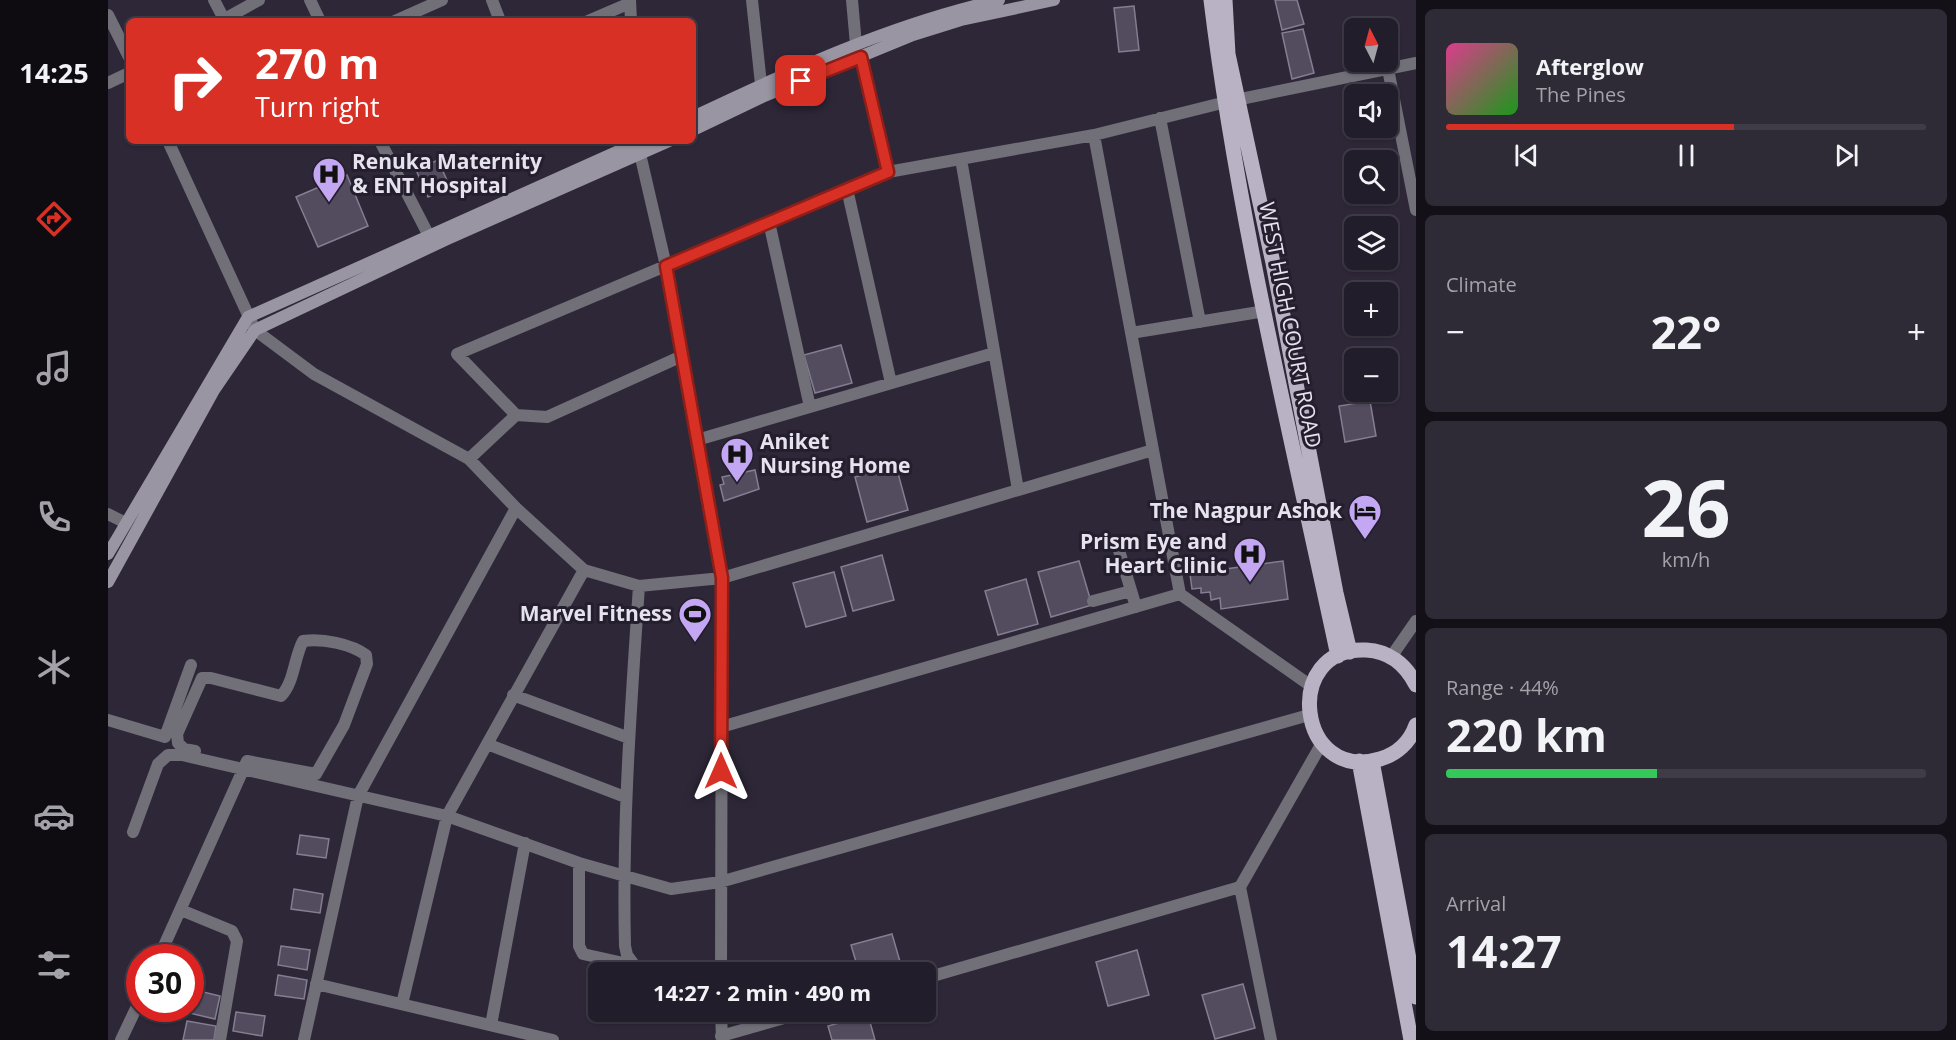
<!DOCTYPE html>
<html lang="en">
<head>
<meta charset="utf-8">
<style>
	body { margin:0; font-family:"Open Sans",sans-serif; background:#2e2a36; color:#f1f3f6; height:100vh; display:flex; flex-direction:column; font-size:22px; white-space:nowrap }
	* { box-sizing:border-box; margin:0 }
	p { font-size:20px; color:#a2a2a8 }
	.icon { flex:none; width:33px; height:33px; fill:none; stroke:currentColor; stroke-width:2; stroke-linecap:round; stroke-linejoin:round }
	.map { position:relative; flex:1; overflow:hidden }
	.panel { display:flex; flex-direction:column; gap:9px; padding:9px; background:#131017; width:540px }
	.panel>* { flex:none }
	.guide { position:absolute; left:18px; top:18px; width:570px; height:126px; border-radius:9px; box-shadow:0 2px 4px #0004,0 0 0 2px #3f3b47; background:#d93025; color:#fff; overflow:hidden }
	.needle { width:39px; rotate:354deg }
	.tools { position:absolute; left:1236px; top:18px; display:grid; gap:12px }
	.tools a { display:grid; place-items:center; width:54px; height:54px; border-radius:9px; background:#221d2a; box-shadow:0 2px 4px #0004,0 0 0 2px #3f3b47; font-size:30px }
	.speed { position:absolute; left:18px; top:944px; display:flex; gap:12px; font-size:30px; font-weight:700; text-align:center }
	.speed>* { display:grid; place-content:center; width:78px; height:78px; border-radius:50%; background:#221d2a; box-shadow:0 2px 4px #0004,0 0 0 2px #3f3b47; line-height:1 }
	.speed .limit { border:9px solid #d22; background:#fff; color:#111 }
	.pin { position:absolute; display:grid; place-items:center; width:51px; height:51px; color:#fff; margin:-26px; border-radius:12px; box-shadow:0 3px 9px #0006 }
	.me { position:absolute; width:66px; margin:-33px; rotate:0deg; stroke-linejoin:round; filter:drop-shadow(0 0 4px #0008) }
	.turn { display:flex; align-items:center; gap:21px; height:126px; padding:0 30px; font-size:27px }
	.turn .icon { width:78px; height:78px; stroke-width:2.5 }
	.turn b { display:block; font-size:42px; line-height:51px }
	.big { font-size:45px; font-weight:700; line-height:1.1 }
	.panel .tile { flex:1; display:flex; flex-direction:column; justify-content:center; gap:9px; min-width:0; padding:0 21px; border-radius:9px; background:#2e2a36 }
	.panel .dial { align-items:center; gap:0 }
	.dial b { font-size:78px; line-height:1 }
	.song { display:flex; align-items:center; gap:18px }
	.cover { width:72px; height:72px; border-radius:9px; background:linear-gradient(135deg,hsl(330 70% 55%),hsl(120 70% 35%)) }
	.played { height:6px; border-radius:3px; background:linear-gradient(90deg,#d93025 60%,#3f3b47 60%) }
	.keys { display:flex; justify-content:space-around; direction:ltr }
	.heat { display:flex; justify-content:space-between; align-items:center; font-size:33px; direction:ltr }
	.charge { height:9px; border-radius:4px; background:linear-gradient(90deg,#34c759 44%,#3f3b47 0) }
	.trip { position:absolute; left:480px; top:962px; width:348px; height:60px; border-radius:9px; background:#221d2a; box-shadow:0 2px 4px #0004,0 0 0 2px #3f3b47; font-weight:700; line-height:60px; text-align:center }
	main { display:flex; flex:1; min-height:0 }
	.tab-bar { display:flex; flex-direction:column; width:108px; justify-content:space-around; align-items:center; background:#0e0c11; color:#a2a2a8 }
	.tab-bar .icon { width:42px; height:42px }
	.tab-bar .on { color:#d93025 }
	.tab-bar b { font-size:27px; color:#f1f3f6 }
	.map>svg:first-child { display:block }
	.building { fill:#534c5f; stroke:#847e92; stroke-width:1.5 }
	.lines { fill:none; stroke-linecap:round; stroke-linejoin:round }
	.minor { stroke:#716f77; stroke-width:12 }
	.tertiary { stroke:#716f77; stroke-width:12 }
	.secondary { stroke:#9995a3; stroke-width:12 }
	.primary { stroke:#b8b2c4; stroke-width:15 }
	.route-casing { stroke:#8d1f18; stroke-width:15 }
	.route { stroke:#d93025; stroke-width:10 }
	.labels { text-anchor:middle; stroke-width:6; stroke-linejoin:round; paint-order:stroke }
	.poi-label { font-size:21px; font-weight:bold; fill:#e7e3ee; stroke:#241e2e; text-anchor:end }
	.street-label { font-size:21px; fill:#e7e3ee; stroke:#241e2e }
</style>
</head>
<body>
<main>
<nav class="tab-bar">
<b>14:25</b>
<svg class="icon on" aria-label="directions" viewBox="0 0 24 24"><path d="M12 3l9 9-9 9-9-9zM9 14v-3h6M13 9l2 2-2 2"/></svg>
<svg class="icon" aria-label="music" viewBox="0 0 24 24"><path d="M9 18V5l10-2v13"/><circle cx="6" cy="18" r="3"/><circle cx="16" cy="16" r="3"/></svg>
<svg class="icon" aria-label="phone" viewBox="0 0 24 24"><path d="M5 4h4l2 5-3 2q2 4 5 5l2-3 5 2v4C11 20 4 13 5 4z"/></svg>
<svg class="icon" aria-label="climate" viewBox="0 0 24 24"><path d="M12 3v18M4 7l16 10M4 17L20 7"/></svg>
<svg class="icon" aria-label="car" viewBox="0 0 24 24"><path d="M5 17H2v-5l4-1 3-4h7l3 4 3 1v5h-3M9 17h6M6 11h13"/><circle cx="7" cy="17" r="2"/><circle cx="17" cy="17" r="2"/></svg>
<svg class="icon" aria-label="filters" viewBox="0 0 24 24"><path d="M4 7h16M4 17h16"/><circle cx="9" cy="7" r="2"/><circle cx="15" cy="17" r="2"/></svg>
</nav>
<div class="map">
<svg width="1308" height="1040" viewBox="0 0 1308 1040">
	<rect width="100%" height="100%" fill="#2e2738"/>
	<path class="building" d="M1167 0H1189L1196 24 1174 30Z
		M1026 6 1031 50 1011 52 1006 8Z
		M1195 29 1206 73 1184 79 1174 33Z
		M330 160 342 187 320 197 308 170Z
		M239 175 260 226 210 247 188 197Z
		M733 345 744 383 707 393 696 355Z
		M1262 401 1268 436 1237 442 1231 406Z
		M788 466 800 510 759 522 747 477Z
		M647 470 651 489 616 501 612 485 616 484 614 477Z
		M774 555 786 600 745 611 733 567Z
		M971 561 984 605 943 617 930 572Z
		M1175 561 1180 599 1113 609 1112 598 1103 600 1102 592 1093 593V588L1084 589 1082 574Z
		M726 572 738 616 698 627 685 583Z
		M918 579 930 624 890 635 877 591Z
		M192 835 221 839 218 858 189 854Z
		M186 889 215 894 212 913 183 909Z
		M784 934 795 972H751L743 945Z
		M173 946 202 950 199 970 170 965Z
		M1029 950 1041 995 1000 1006 988 962Z
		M170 975 199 980 196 999 167 995Z
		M1135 984 1147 1028 1107 1039 1094 995Z
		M83 989 112 996 107 1019 77 1012 78 1008H82Z
		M128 1012 157 1016 154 1036 125 1031Z
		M760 1015 767 1040H724L720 1026Z
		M79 1021 108 1026 106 1040H75Z"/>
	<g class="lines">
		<path class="minor" d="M106 0 117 21
			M202 0 212 21
			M384 0 392 21
			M522 0 523 21
			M644 0 653 84
			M744 0 748 45
			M113 21 151 0
			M287 21 334 0
			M480 21 522 3
			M753 57 780 172
			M1280 69 1308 210
			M0 83 21 73
			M1052 118 1092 322
			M986 135 1072 594
			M272 141 320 234
			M530 145 558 266 614 578 613 972
			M853 159 910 490
			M739 189 783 383
			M661 222 702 407
			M147 330 206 374 361 459 408 508 476 570 531 586 614 578 1045 450
			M1023 333 1157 311
			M574 356 439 417 408 415 349 354 780 172 986 135 1118 102 1308 63
			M589 440 886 353
			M361 459 408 415
			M0 514 18 523
			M1010 547 1028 607
			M985 601 1023 591
			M1283 657 1308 621
			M405 695 521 738
			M0 720 57 737 83 665
			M613 727 1072 594 1203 686
			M379 744 517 797
			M87 751 76 749 70 743 69 734 94 678H103L173 696C186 683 186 658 195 641 214 638 243 644 258 655L259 664 236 725 208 774 139 761
			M25 832 50 764 60 755H74L339 816 471 863 563 889 612 882 1201 715
			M471 863V946L475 954 556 972
			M73 910 124 931 129 941 112 1040
			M51 957 139 761
			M527 966 519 955 517 946C514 825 523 706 531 586
			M818 978 1132 887
			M208 984 445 1040
			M294 1004 339 816 476 570
			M613 1011 614 1040
			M383 1025 417 843
			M613 1036 701 1011
			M13 1040 32 1000
			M196 1040 250 796 408 508
			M1163 1040 1132 887 1214 743"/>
		<path class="tertiary" d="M0 15 21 57
			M60 141 147 330"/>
		<path class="secondary" d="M585 117C684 70 784 24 891 0
			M585 130 654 97 805 35 853 20 946 0
			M0 554 140 317 533 141
			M0 582 106 390 147 330 337 240 561 141"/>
		<path class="primary" d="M1103 0C1130 221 1184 439 1230 656
			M1117 0 1120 54 1165 263 1228 593 1242 652
			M1308 685C1298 665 1281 651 1258 650 1173 646 1189 784 1272 759 1289 754 1302 742 1308 725
			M1251 761 1303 1040
			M1264 761 1308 997"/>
	</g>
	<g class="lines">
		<defs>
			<path id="route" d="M613 771 614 578 558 266 780 172 753 57 693 81"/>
		</defs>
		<use href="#route" class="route-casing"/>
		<use href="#route" class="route"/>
	</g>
	<defs>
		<symbol id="hospital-pin" viewBox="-11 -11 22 30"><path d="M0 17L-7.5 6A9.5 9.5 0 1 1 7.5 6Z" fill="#c3a7f2" stroke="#241e2e"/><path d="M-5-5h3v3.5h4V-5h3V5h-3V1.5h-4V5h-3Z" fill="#111"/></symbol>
		<symbol id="hotel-pin" viewBox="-11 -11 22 30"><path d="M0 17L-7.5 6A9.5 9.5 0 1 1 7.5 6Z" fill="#c3a7f2" stroke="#241e2e"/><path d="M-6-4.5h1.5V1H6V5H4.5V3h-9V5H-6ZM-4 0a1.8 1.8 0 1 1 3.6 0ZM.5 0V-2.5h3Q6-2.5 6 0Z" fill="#111"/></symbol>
		<symbol id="stadium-pin" viewBox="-11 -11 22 30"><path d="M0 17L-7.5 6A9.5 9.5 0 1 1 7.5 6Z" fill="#c3a7f2" stroke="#241e2e"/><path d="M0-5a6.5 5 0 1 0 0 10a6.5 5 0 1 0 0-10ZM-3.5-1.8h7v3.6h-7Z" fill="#111"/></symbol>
	</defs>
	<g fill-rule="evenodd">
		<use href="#hospital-pin" x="202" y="155" width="38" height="52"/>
		<use href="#hospital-pin" x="610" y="435" width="38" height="52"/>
		<use href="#hotel-pin" x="1238" y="492" width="38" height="52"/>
		<use href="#hospital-pin" x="1123" y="535" width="38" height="52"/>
		<use href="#stadium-pin" x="568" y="595" width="38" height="52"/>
	</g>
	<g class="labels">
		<g class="poi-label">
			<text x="244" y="169" text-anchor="start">Renuka Maternity<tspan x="244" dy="24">&amp; ENT Hospital</tspan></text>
			<text x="652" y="449" text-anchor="start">Aniket<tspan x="652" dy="24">Nursing Home</tspan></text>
			<text x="1234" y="518">The Nagpur Ashok</text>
			<text x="1119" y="549">Prism Eye and<tspan x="1119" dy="24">Heart Clinic</tspan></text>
			<text x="564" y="621">Marvel Fitness</text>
		</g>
		<g class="street-label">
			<text transform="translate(1182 325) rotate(79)" y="7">WEST HIGH COURT ROAD</text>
		</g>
	</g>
</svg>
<div class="tools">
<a><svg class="needle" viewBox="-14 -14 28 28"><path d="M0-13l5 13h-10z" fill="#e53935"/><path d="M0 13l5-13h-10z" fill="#a2a2a8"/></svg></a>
<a><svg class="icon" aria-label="sound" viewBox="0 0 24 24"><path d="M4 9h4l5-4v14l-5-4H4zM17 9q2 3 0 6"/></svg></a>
<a><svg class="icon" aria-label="search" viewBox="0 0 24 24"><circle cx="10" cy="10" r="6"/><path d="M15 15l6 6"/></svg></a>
<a><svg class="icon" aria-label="layers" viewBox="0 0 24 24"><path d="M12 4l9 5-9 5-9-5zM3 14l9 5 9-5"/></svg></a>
<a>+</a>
<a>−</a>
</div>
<div class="speed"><div class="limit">30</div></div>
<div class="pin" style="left:693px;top:81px;background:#d93025"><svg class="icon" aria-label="arrive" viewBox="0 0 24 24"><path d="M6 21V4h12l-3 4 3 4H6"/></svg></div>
<svg class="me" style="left:613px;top:771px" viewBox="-20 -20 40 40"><path d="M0-17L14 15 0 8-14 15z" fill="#d93025" stroke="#fff" stroke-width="4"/></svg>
<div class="trip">14:27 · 2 min · 490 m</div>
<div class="guide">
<div class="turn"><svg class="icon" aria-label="right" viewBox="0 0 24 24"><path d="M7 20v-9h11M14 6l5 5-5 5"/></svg><div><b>270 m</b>Turn right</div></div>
</div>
</div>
<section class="panel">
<div class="tile">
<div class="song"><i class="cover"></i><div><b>Afterglow</b><p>The Pines</p></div></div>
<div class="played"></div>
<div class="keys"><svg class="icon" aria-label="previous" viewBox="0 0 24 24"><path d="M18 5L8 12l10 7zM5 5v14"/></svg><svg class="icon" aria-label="pause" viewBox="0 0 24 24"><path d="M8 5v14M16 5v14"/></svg><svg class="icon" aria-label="next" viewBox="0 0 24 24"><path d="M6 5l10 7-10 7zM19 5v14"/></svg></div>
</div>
<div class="tile"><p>Climate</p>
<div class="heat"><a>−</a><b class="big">22°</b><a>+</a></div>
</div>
<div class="tile dial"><b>26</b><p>km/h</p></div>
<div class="tile"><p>Range · 44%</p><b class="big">220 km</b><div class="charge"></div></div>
<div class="tile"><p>Arrival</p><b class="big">14:27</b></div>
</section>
</main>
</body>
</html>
